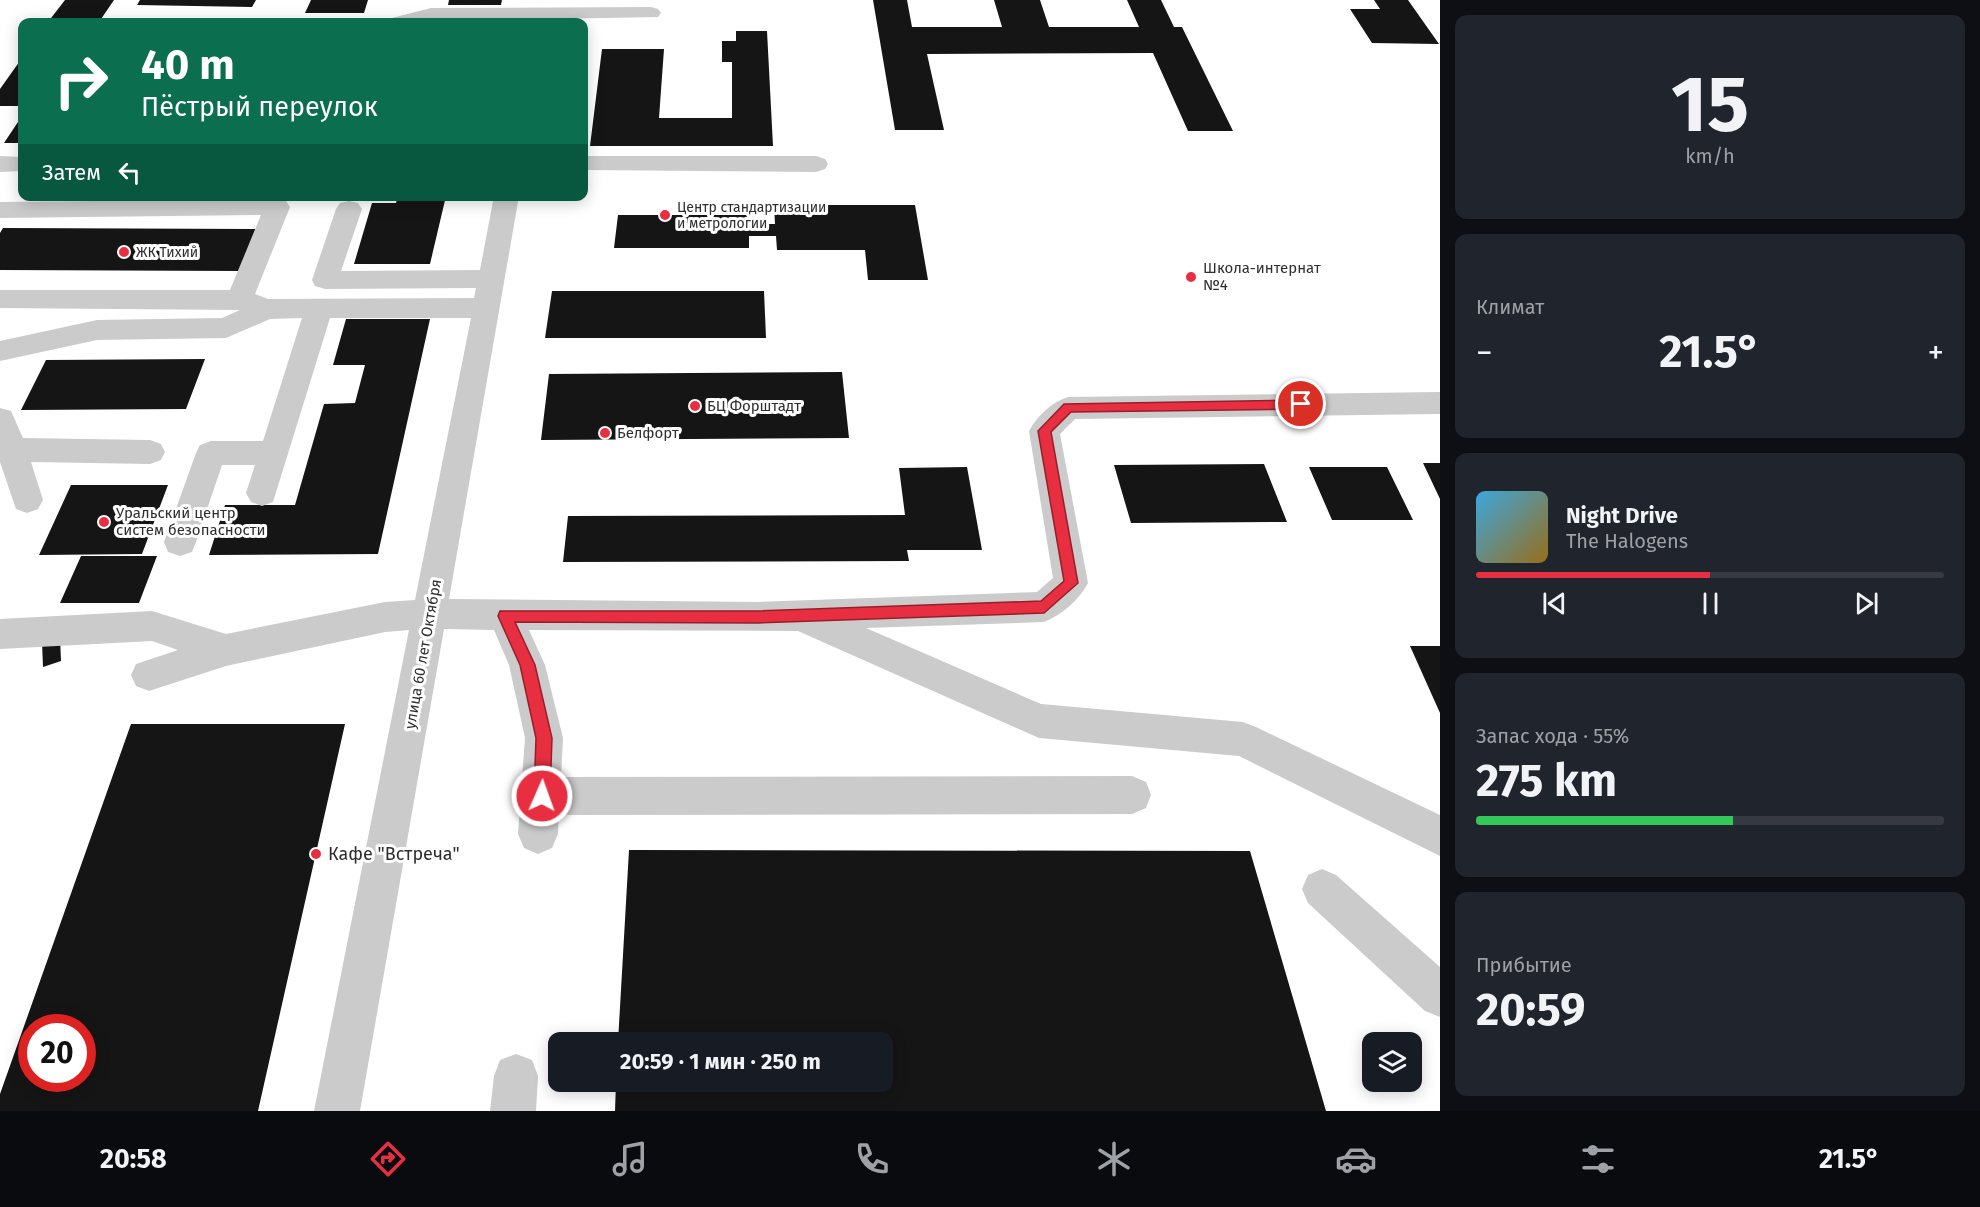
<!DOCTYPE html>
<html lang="ru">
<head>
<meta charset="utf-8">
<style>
	body { margin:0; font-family:"Fira Sans",sans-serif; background:#20242c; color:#f1f3f6; height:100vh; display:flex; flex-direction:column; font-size:22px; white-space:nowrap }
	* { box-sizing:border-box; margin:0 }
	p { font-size:20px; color:#9ea1a6 }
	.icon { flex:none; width:33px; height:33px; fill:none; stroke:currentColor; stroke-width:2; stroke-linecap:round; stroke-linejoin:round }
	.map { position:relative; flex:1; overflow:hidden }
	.details { display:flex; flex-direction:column; gap:15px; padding:15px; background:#0d0f14; width:540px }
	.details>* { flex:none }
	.banner { position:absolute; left:18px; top:18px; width:570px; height:183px; border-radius:12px; box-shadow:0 3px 15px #0003; background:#0b6e4f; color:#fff; overflow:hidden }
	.buttons { position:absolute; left:1362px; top:1032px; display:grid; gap:12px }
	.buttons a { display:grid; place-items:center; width:60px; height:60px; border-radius:12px; background:#171b24; box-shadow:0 3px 15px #0003; font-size:30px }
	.speed { position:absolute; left:18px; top:1014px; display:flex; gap:12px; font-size:30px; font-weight:700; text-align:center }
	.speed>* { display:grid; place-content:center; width:78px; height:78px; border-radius:50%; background:#171b24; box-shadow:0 3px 15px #0003; line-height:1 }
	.speed .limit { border:9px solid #d22; background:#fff; color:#111 }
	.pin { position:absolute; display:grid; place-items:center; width:51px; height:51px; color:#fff; margin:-26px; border:3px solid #fff; border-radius:50%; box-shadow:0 2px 6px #0007 }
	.me { position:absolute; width:66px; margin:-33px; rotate:2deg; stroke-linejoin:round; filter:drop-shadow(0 0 4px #0008) }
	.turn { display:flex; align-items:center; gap:21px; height:126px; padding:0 24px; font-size:27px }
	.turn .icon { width:78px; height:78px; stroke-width:2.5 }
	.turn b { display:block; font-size:42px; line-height:51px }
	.then { display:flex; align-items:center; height:57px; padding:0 24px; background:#0003; gap:12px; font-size:22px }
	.big { font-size:45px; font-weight:700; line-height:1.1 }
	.details .widget { flex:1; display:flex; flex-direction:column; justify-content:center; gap:9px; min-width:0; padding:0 21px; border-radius:12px; background:#20242c }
	.details .dial { align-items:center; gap:0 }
	.dial b { font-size:78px; line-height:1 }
	.song { display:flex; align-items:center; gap:18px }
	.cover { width:72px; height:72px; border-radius:9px; background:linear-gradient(135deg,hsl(200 70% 55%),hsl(40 70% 35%)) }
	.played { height:6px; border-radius:3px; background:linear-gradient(90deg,#e72f41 50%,#363941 50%) }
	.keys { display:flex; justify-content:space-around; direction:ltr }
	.heat { display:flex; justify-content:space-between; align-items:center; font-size:33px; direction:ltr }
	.charge { height:9px; border-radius:4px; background:linear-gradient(90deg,#34c759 55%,#363941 0) }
	.trip { position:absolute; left:548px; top:1032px; width:345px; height:60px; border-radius:12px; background:#171b24; box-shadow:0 3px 15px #0003; font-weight:700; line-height:60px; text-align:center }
	.menu { display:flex; height:96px; justify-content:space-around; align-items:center; background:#090b0e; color:#9ea1a6 }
	.menu .icon { width:42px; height:42px }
	.menu .active { color:#e72f41 }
	.menu b { font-size:27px; color:#f1f3f6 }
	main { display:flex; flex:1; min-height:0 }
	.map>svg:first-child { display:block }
	.building { fill:#151515; fill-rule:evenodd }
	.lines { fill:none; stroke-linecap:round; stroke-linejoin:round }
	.minor { fill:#cbcbcb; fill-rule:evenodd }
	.route { fill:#e72f41; stroke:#961f2a; stroke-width:1.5 }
	.poi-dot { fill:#e72f41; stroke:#fff; stroke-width:2 }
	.labels { text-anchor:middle; stroke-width:6; stroke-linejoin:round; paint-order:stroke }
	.far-poi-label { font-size:14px; fill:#2e2e2e; stroke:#fff; text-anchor:start }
	.poi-label { font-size:15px; fill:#2e2e2e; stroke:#fff; text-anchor:start }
	.street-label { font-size:15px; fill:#2e2e2e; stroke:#fff }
	.near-poi-label { font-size:18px; fill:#2e2e2e; stroke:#fff; text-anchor:start }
</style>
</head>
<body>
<main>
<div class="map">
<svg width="1440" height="1111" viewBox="0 0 1440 1111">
	<rect width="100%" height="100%" fill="#fff"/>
	<path class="building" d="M65 0H114L99 22H48Z
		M140 0H256L252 7 137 5Z
		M311 0H368L364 13H305Z
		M449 0H502L501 5H448Z
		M873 0H907L912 27H1002L994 0H1040L1049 27H1139L1127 0H1161L1174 27H1182L1233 131H1188L1153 53 927 54 944 130H895Z
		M1374 0H1408L1439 44 1372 43 1350 9H1380Z
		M361 18 360 22H306L307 19Z
		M736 31H767L773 146H590L602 49H664L659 118H732V62H722V41H736Z
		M22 58V106H0V89Z
		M22 116V143H4Z
		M398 196H446L430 264H354L372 203H396Z
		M774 205H915L928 280H868L865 250H777L776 236H749V248H614L618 215H749V224H775Z
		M3 228 258 229 241 271 0 270V233Z
		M552 291H764L766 338H545Z
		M346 319H430L378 554 209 555 225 505H295L324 404 355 403 365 365H333Z
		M205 359 186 409 21 410 46 360Z
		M842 372 849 438 541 440 549 374Z
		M1423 463H1440V499Z
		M1264 464 1287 522 1131 523 1114 465Z
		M967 467 982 550H907L909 561 563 562 568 516 905 515 899 468Z
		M1309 467H1387L1413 520H1332Z
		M71 485H168L142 554 39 555Z
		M81 556H157L139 603H60Z
		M60 637 61 661 43 667 42 642Z
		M1410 646H1440V713Z
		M131 724H345L258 1111H0V1094ZM32 1028H82V1078H32Z
		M629 850 1250 851 1326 1111H615L616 1082H882V1042H618Z"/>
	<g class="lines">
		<path class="minor" d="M651 7 658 9 661 13 658 17 388 22 392 18 431 8Z
			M0 156 22 157V171L0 172Z
			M584 156H816L825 159 828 164 825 169 816 172 584 170Z
			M494 196H519L449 599 758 602 1037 592 1053 578 1029 431C1037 416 1052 402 1068 397L1440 392V414L1075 419 1060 434 1088 583C1079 600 1062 615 1044 622L866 628 1041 704 1243 722 1256 727 1440 815V856L1239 756 1039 738 798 631 529 630 545 665 563 738 561 777 1132 776 1146 782 1151 795 1146 808 1132 814 559 815 558 834 552 848 538 854 524 848 518 834 525 738 509 665 494 630 444 629 360 1111H314L409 630 385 632 226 666 149 691 136 686 131 675 136 664 178 650 152 641 0 649V619L152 611 226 634 385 602 415 600 471 318H330L273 502 262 506 251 502 246 493 255 465H222L196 542 192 552 180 556 168 552 164 542 196 453 200 445 211 441H263L302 318 270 319 226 338 97 340 0 361V341L97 320 222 318 240 310 0 308V290H230L261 215 0 218V202L277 199 286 201 290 207 255 294 268 299 474 298 476 288 325 289 315 286 312 280 336 209 340 203 349 201 358 203 362 209 341 271 480 270Z
			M0 408 11 411 23 438 150 440 161 444 165 452 161 460 150 464 31 462 43 500 38 509 27 513 16 509 0 462Z
			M1322 869 1336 875 1440 967V1017L1425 1011 1308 903 1302 889 1308 875Z
			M516 1054 532 1060 538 1076 536 1111H490L494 1076 500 1060Z"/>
	</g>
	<path class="route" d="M1301 400 1307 404 1301 409 1071 412 1051 432 1078 583 1044 613 758 623 515 622 535 665 552 738 550 796 548 801 542 803 536 801 534 796 536 738 520 665 498 616 500 611H758L1041 601 1064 581 1038 431 1064 404Z"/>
	<g class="poi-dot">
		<circle cx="665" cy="215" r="6"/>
		<circle cx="124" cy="252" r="6"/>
		<circle cx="1191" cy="277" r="6"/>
		<circle cx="695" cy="406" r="6"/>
		<circle cx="605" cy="433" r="6"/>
		<circle cx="104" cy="522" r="6"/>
		<circle cx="316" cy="854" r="6"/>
	</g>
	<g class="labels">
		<g class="far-poi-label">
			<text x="677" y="212">Центр стандартизации<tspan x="677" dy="16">и метрологии</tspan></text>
			<text x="136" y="257">ЖК Тихий</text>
		</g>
		<g class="poi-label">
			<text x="1203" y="273">Школа-интернат<tspan x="1203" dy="17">№4</tspan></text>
			<text x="707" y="411">БЦ Форштадт</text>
			<text x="617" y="438">Белфорт</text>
			<text x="116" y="518">Уральский центр<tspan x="116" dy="17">систем безопасности</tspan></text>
		</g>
		<g class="street-label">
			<text transform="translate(423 654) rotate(-80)" y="5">улица 60 лет Октября</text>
		</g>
		<g class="near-poi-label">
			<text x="328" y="860">Кафе "Встреча"</text>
		</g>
	</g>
</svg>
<div class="buttons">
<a><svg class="icon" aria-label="layers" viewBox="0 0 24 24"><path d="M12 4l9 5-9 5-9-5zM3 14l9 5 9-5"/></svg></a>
</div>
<div class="speed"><div class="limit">20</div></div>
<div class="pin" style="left:1301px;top:404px;background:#d93025"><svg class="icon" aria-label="arrive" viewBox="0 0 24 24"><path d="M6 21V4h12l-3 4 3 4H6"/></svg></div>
<svg class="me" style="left:542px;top:796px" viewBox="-20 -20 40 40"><circle r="17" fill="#e72f41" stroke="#fff" stroke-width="3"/><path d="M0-11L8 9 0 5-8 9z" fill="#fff"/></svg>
<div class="trip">20:59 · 1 мин · 250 m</div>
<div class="banner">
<div class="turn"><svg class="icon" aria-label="right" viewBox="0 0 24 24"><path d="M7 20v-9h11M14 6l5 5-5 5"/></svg><div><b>40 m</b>Пёстрый переулок</div></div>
<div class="then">Затем<svg class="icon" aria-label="left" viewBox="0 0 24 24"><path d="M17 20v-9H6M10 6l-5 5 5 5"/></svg></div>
</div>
</div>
<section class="details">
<div class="widget dial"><b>15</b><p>km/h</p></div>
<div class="widget"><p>Климат</p>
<div class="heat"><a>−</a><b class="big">21.5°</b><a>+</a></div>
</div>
<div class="widget">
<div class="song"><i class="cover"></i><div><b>Night Drive</b><p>The Halogens</p></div></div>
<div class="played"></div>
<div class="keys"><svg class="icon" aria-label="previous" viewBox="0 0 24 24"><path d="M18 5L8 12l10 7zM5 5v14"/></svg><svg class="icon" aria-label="pause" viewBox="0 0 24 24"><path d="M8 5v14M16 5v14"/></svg><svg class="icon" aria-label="next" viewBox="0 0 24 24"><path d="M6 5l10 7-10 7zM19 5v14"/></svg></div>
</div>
<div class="widget"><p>Запас хода · 55%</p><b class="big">275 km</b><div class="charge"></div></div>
<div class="widget"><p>Прибытие</p><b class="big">20:59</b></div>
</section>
</main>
<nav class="menu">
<b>20:58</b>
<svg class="icon active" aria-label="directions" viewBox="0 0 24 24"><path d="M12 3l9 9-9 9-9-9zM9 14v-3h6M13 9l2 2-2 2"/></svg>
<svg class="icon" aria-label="music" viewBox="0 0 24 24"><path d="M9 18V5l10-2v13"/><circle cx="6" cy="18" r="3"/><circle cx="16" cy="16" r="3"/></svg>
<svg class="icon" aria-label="phone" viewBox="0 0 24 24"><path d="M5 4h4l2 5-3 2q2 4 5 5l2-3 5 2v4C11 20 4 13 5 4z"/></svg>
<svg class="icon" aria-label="climate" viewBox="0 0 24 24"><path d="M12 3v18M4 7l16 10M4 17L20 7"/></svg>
<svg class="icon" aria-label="car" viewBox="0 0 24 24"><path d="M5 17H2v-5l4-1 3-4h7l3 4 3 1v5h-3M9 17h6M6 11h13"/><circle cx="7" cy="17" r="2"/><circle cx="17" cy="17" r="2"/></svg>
<svg class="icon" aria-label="filters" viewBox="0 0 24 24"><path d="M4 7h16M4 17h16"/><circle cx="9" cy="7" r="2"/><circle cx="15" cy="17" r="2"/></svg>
<b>21.5°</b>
</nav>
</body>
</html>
